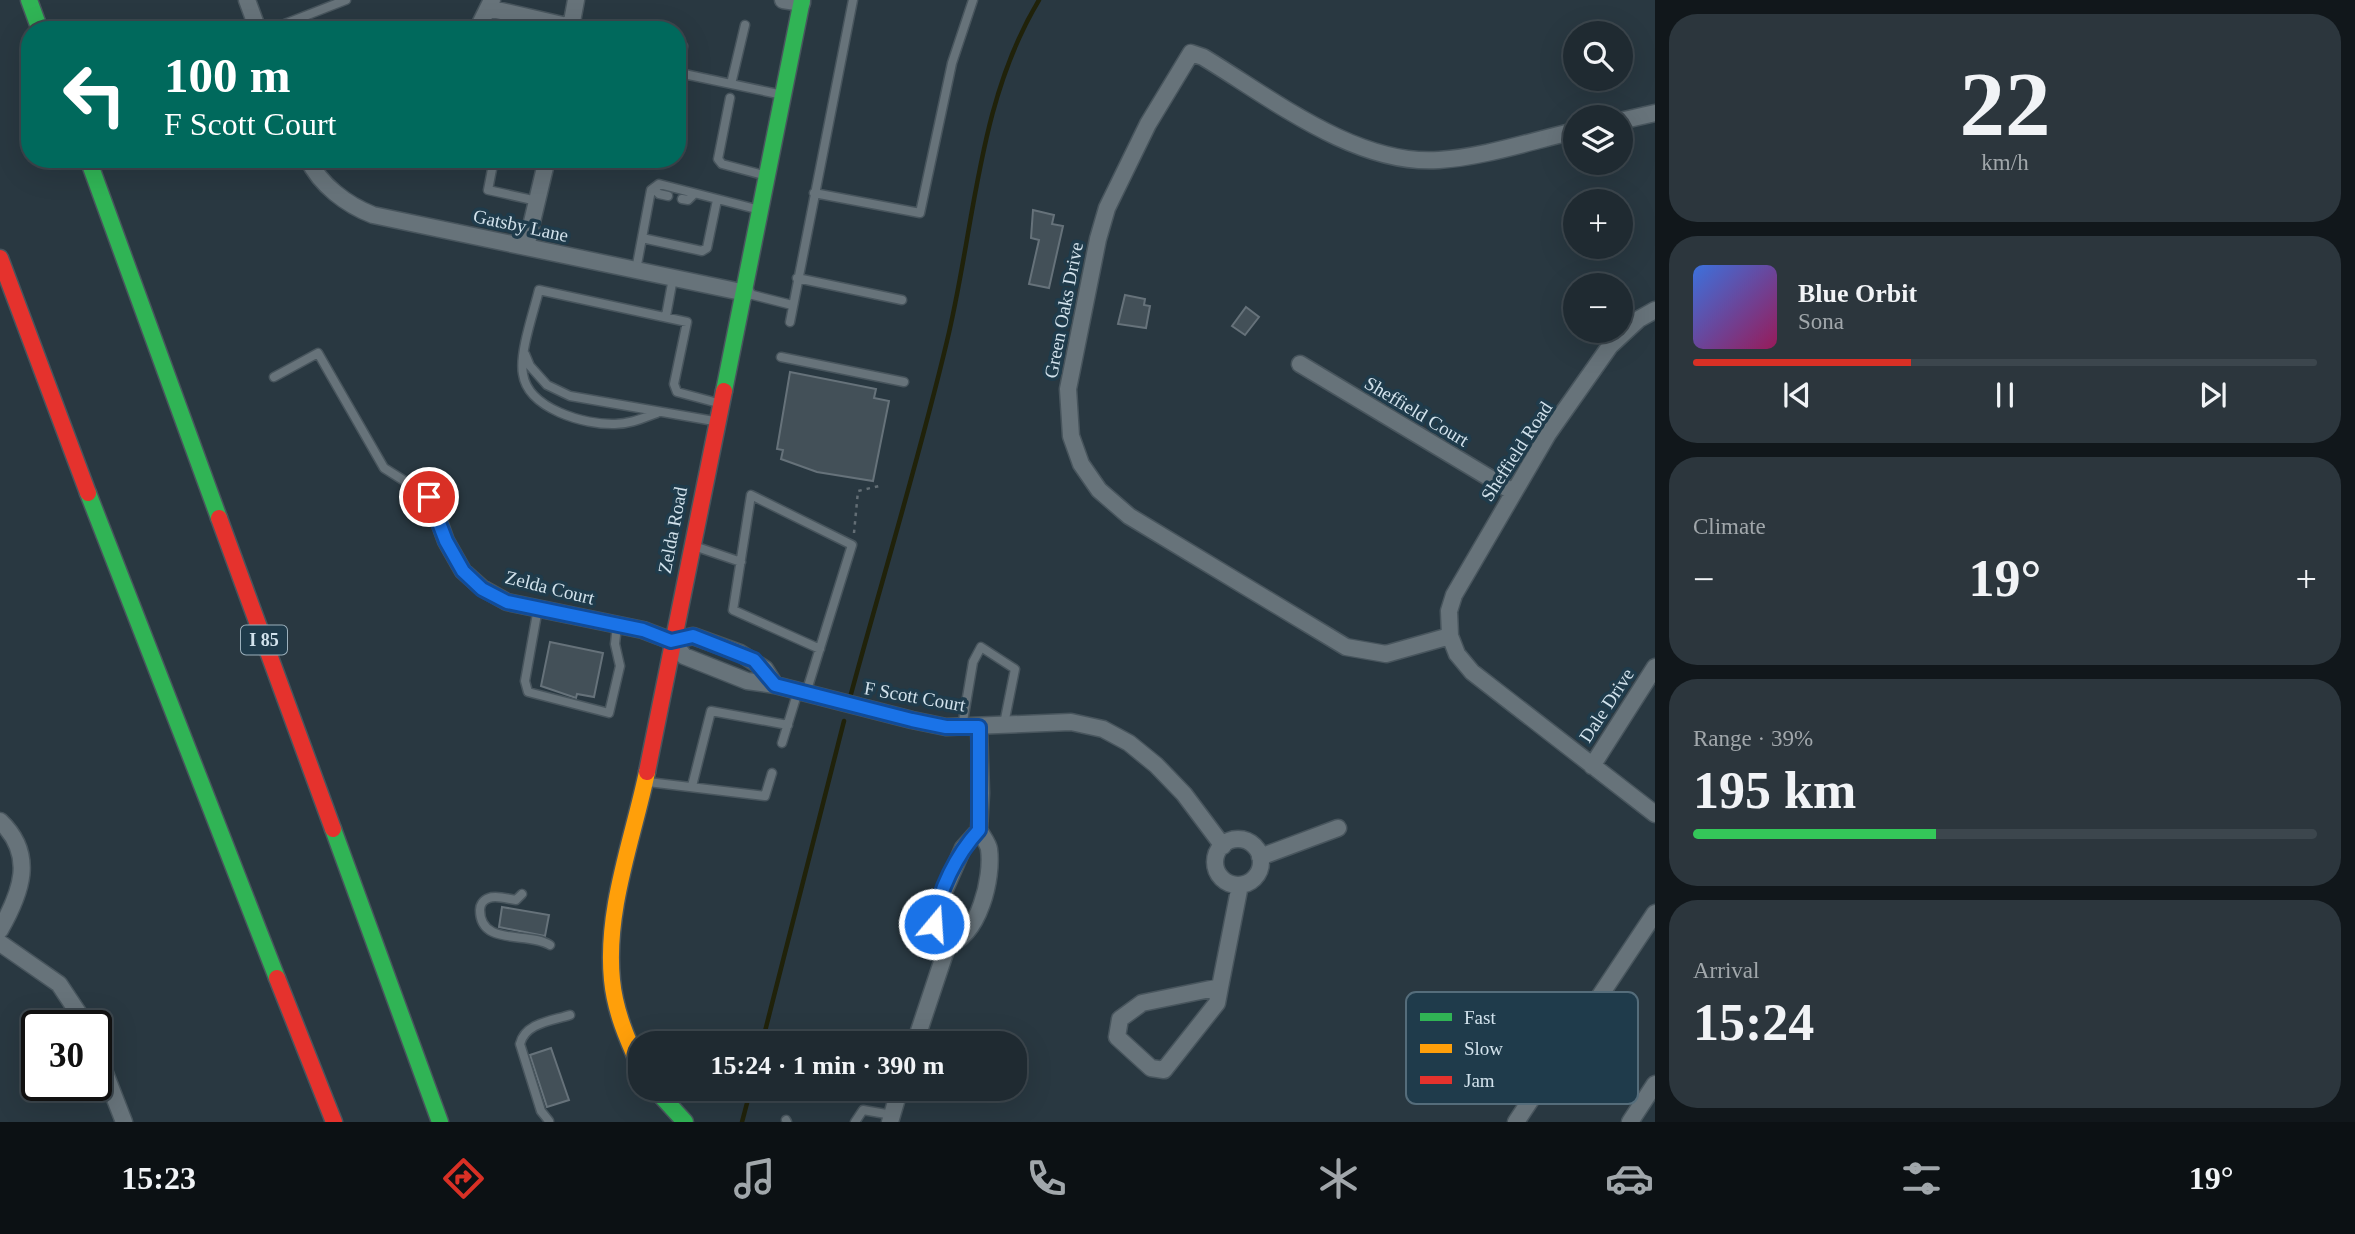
<!DOCTYPE html>
<html lang="en">
<head>
<meta charset="utf-8">
<style>
	body { margin:0; font-family:"Times New Roman",serif; background:#2c363d; color:#f1f3f6; height:100vh; display:flex; flex-direction:column; font-size:26px; white-space:nowrap }
	* { box-sizing:border-box; margin:0 }
	p { font-size:23px; color:#a1a7ab }
	.icon { flex:none; width:38px; height:38px; fill:none; stroke:currentColor; stroke-width:2; stroke-linecap:round; stroke-linejoin:round }
	.map { position:relative; flex:1; overflow:hidden }
	.panel { display:flex; flex-direction:column; gap:14px; padding:14px; background:#11171b; width:700px }
	.panel>* { flex:none }
	.banner { position:absolute; left:21px; top:21px; width:665px; height:147px; border-radius:28px; box-shadow:0 7px 28px #0002,0 0 0 2px #3c464d; background:#00695c; color:#fff; overflow:hidden }
	.tools { position:absolute; left:1563px; top:21px; display:grid; gap:14px }
	.tools a { display:grid; place-items:center; width:70px; height:70px; border-radius:50%; background:#1f2a31; box-shadow:0 7px 28px #0002,0 0 0 2px #3c464d; font-size:35px }
	.speed { position:absolute; left:21px; top:1010px; display:flex; gap:14px; font-size:35px; font-weight:700; text-align:center }
	.speed>* { display:grid; place-content:center; width:91px; height:91px; border-radius:50%; background:#1f2a31; box-shadow:0 7px 28px #0002,0 0 0 2px #3c464d; line-height:1 }
	.speed .limit { border:4px solid #111; border-radius:10px; background:#fff; color:#111 }
	.pin { position:absolute; display:grid; place-items:center; width:60px; height:60px; color:#fff; margin:-30px; border:4px solid #fff; border-radius:50%; box-shadow:0 2px 7px #0007 }
	.me { position:absolute; width:77px; margin:-38px; rotate:18deg; stroke-linejoin:round; filter:drop-shadow(0 0 5px #0008) }
	.turn { display:flex; align-items:center; gap:24px; height:147px; padding:0 28px; font-size:32px }
	.turn .icon { width:91px; height:91px; stroke-width:2.5 }
	.turn b { display:block; font-size:49px; line-height:60px }
	.big { font-size:52px; font-weight:800; line-height:1.1 }
	.panel .tile { flex:1; display:flex; flex-direction:column; justify-content:center; gap:10px; min-width:0; padding:0 24px; border-radius:28px; background:#2c363d }
	.panel .dial { align-items:center; gap:0 }
	.dial b { font-size:91px; line-height:1 }
	.song { display:flex; align-items:center; gap:21px }
	.cover { width:84px; height:84px; border-radius:10px; background:linear-gradient(135deg,hsl(220 70% 55%),hsl(330 70% 35%)) }
	.played { height:7px; border-radius:4px; background:linear-gradient(90deg,#d93025 35%,#3c464d 35%) }
	.keys { display:flex; justify-content:space-around; direction:ltr }
	.heat { display:flex; justify-content:space-between; align-items:center; font-size:38px; direction:ltr }
	.charge { height:10px; border-radius:5px; background:linear-gradient(90deg,#34c759 39%,#3c464d 0) }
	.trip { position:absolute; left:628px; top:1031px; width:399px; height:70px; border-radius:28px; background:#1f2a31; box-shadow:0 7px 28px #0002,0 0 0 2px #3c464d; font-weight:800; line-height:70px; text-align:center }
	.tabs { display:flex; height:112px; justify-content:space-around; align-items:center; background:#0c1114; color:#a1a7ab }
	.tabs .icon { width:49px; height:49px }
	.tabs .active { color:#d93025 }
	.tabs b { font-size:32px; color:#f1f3f6 }
	main { display:flex; flex:1; min-height:0 }
	.map>svg:first-child { display:block }
	.lines { fill:none; stroke-linecap:round; stroke-linejoin:round }
	.stream { stroke:#20220a; stroke-width:4.5 }
	.building { fill:#435058; stroke:#66727a; stroke-width:2 }
	.lane-casing { stroke:#48555d; stroke-width:11 }
	.street-casing { stroke:#48555d; stroke-width:19 }
	.fast-casing { stroke:#48555d; stroke-width:19 }
	.slow-casing { stroke:#48555d; stroke-width:19 }
	.jam-casing { stroke:#48555d; stroke-width:19 }
	.path { stroke:#636e75; stroke-width:2.5; stroke-dasharray:3.5 5; stroke-linecap:butt }
	.lane { stroke:#67737a; stroke-width:8 }
	.street { stroke:#67737a; stroke-width:16 }
	.fast { stroke:#30b455; stroke-width:16 }
	.slow { stroke:#ff9f0a; stroke-width:16 }
	.jam { stroke:#e5322d; stroke-width:16 }
	.route-casing { stroke:#114b97; stroke-width:18 }
	.route { stroke:#1a73e8; stroke-width:12 }
	.labels { text-anchor:middle; stroke-width:7; stroke-linejoin:round; paint-order:stroke }
	.shield { fill:#1f3b4b; stroke:#9cb0bc; stroke-width:2 }
	.shield-label { font-size:18px; font-weight:bold; fill:#d2e2ec }
	.street-label { font-size:19px; fill:#d2e2ec; stroke:#1f3b4b }
	.key { fill:#1f3b4b; stroke:#556d7b; stroke-width:2 }
	.key-label { font-size:19px; fill:#d2e2ec }
</style>
</head>
<body>
<main>
<div class="map">
<svg width="1655" height="1122" viewBox="0 0 1655 1122">
	<rect width="100%" height="100%" fill="#293841"/>
	<g class="lines">
		<path class="stream" d="M851 694C883 576 919 459 947 341 975 226 977 103 1039 0
			M762 1043 844 721
			M742 1122 751 1088"/>
	</g>
	<path class="building" d="M1033 210 1054 215 1052 224 1063 226 1049 288 1029 284 1039 240 1031 238Z
		M1125 295 1145 299 1144 305 1150 306 1146 328 1118 324Z
		M1246 307 1259 317 1245 335 1232 326Z
		M790 372 876 389 874 398 889 401 873 481 817 472 781 459 783 450 777 449Z
		M550 642 603 653 594 697 577 694 576 698 541 686Z
		M502 907 549 915 545 936 499 927Z
		M551 1048 569 1100 547 1107 530 1055Z"/>
	<g class="lines">
		<defs>
			<path id="lane" d="M269 30 346 0
				M683 46 680 69 684 74 783 95
				M731 84 745 25
				M730 98 718 159 722 164 767 176
				M494 159 488 190 537 201
				M654 189 659 194 668 196
				M814 193 920 213 952 63 973 0
				M682 199 688 200 693 195
				M642 238 702 251 707 248 717 200
				M636 270 651 190 659 184 760 210
				M797 278 902 300
				M749 294 792 305
				M666 316 673 278
				M790 322 853 0
				M525 354 530 366 547 385 570 396 714 421
				M781 357 904 382
				M274 377 318 353 384 468 430 497
				M657 413C643 418 630 424 615 424 585 425 528 409 523 374 519 353 534 311 539 290L687 322 674 384 677 392 718 403
				M694 546 741 562
				M538 608 525 681 528 692 609 713 620 666 615 644 617 625
				M806 693 852 545 751 495 733 610 820 649
				M962 727 973 662 981 647 1015 669 1004 724
				M782 743 798 691
				M648 782 765 796 772 773
				M692 786 711 711 788 725
				M522 894 516 900C508 899 496 895 489 898 483 900 480 905 480 910 480 947 529 931 550 945
				M786 1120 787 1122
				M549 1121 541 1111 520 1044C525 1023 551 1021 570 1015
				M855 1122 863 1110 892 1115"/>
			<path id="street" d="M247 0 258 30
				M783 0 802 3
				M488 8 571 27 576 0
				M477 30 492 0
				M1620 121 1655 113
				M308 159C320 185 347 205 373 215L746 293
				M526 247 547 159
				M1655 310 1639 319 1610 346 1548 434 1454 595 1449 611 1450 636 1457 654 1472 672 1655 814
				M1300 364 1513 492
				M430 497 446 541 463 571 482 588 507 602 643 630 672 641 684 656 747 681 775 685 912 720 946 727 1071 722 1103 729 1129 743 1156 765 1184 794 1223 846
				M1450 636 1386 654 1346 647 1129 516 1099 490 1081 464 1071 436 1068 389 1098 239 1107 208 1148 124 1191 53 1203 57C1271 98 1356 166 1439 160 1484 157 1531 141 1575 131
				M672 641 693 636 740 653 765 669 775 685
				M1592 766 1655 667
				M0 821C36 855 21 893 0 930
				M1215 862a23 23 0 1 1 46 0a23 23 0 1 1-46 0Z
				M1260 857 1338 828
				M0 943 59 984 87 1026
				M948 944C979 936 993 878 989 849 988 843 982 836 979 830
				M1220 987 1217 1003 1164 1070 1151 1068 1117 1037 1120 1019 1142 1003Z
				M1220 987 1240 885
				M915 1043 948 944 938 936 934 924 935 912 963 848 979 830 981 793 979 727
				M96 1050 124 1122
				M890 1122 900 1088
				M1516 1122 1655 913
				M1630 1122 1655 1084"/>
			<path id="fast" d="M29 0 40 30
				M88 159 219 518
				M724 391 802 0
				M88 493 277 978
				M333 829 440 1122
				M654 1088 685 1122"/>
			<path id="slow" d="M640 1067C627 1039 615 1011 612 980 605 910 633 839 647 772"/>
			<path id="jam" d="M0 258 88 493
				M219 518 333 829
				M647 772 724 391
				M277 978 334 1122"/>
		</defs>
		<use href="#lane" class="lane-casing"/>
		<use href="#street" class="street-casing"/>
		<use href="#fast" class="fast-casing"/>
		<use href="#slow" class="slow-casing"/>
		<use href="#jam" class="jam-casing"/>
		<path class="path" d="M854 533 858 491 879 486"/>
		<use href="#lane" class="lane"/>
		<use href="#street" class="street"/>
		<use href="#fast" class="fast"/>
		<use href="#slow" class="slow"/>
		<use href="#jam" class="jam"/>
	</g>
	<g class="lines">
		<defs>
			<path id="route" d="M429 497 446 541 463 571 482 589 507 602 643 630 671 641 693 636 754 660 775 685 912 720 946 727H979V830C957 854 938 891 934 924"/>
		</defs>
		<use href="#route" class="route-casing"/>
		<use href="#route" class="route"/>
	</g>
	<g class="labels">
		<rect class="shield" x="241" y="625.5" width="46" height="29" rx="5"/>
		<g class="shield-label">
			<text x="264" y="646">I 85</text>
		</g>
		<g class="street-label">
			<text transform="translate(521 225) rotate(12)" y="7">Gatsby Lane</text>
			<text transform="translate(1063 310) rotate(-79)" y="7">Green Oaks Drive</text>
			<text transform="translate(1417 411) rotate(31)" y="7">Sheffield Court</text>
			<text transform="translate(1516 451) rotate(-57)" y="7">Sheffield Road</text>
			<text transform="translate(672 530) rotate(-79)" y="7">Zelda Road</text>
			<text transform="translate(550 587) rotate(14)" y="7">Zelda Court</text>
			<text transform="translate(915 696) rotate(10)" y="7">F Scott Court</text>
			<text transform="translate(1606 705) rotate(-57)" y="7">Dale Drive</text>
		</g>
	</g>
	<rect x="1406" y="992" width="232" height="112" rx="10" class="key"/>
	<rect x="1420" y="1013" width="32" height="8" fill="#30b455"/>
	<rect x="1420" y="1044" width="32" height="9" fill="#ff9f0a"/>
	<rect x="1420" y="1076" width="32" height="8" fill="#e5322d"/>
	<g class="key-label">
		<text x="1464" y="1024">Fast</text>
		<text x="1464" y="1055">Slow</text>
		<text x="1464" y="1087">Jam</text>
	</g>
</svg>
<div class="tools">
<a><svg class="icon" aria-label="search" viewBox="0 0 24 24"><circle cx="10" cy="10" r="6"/><path d="M15 15l6 6"/></svg></a>
<a><svg class="icon" aria-label="layers" viewBox="0 0 24 24"><path d="M12 4l9 5-9 5-9-5zM3 14l9 5 9-5"/></svg></a>
<a>+</a>
<a>−</a>
</div>
<div class="speed"><div class="limit">30</div></div>
<div class="pin" style="left:429px;top:497px;background:#d93025"><svg class="icon" aria-label="arrive" viewBox="0 0 24 24"><path d="M6 21V4h12l-3 4 3 4H6"/></svg></div>
<svg class="me" style="left:934px;top:924px" viewBox="-20 -20 40 40"><circle r="17" fill="#1a73e8" stroke="#fff" stroke-width="3"/><path d="M0-11L8 9 0 5-8 9z" fill="#fff"/></svg>
<div class="trip">15:24 · 1 min · 390 m</div>
<div class="banner">
<div class="turn"><svg class="icon" aria-label="left" viewBox="0 0 24 24"><path d="M17 20v-9H6M10 6l-5 5 5 5"/></svg><div><b>100 m</b>F Scott Court</div></div>
</div>
</div>
<section class="panel">
<div class="tile dial"><b>22</b><p>km/h</p></div>
<div class="tile">
<div class="song"><i class="cover"></i><div><b>Blue Orbit</b><p>Sona</p></div></div>
<div class="played"></div>
<div class="keys"><svg class="icon" aria-label="previous" viewBox="0 0 24 24"><path d="M18 5L8 12l10 7zM5 5v14"/></svg><svg class="icon" aria-label="pause" viewBox="0 0 24 24"><path d="M8 5v14M16 5v14"/></svg><svg class="icon" aria-label="next" viewBox="0 0 24 24"><path d="M6 5l10 7-10 7zM19 5v14"/></svg></div>
</div>
<div class="tile"><p>Climate</p>
<div class="heat"><a>−</a><b class="big">19°</b><a>+</a></div>
</div>
<div class="tile"><p>Range · 39%</p><b class="big">195 km</b><div class="charge"></div></div>
<div class="tile"><p>Arrival</p><b class="big">15:24</b></div>
</section>
</main>
<nav class="tabs">
<b>15:23</b>
<svg class="icon active" aria-label="directions" viewBox="0 0 24 24"><path d="M12 3l9 9-9 9-9-9zM9 14v-3h6M13 9l2 2-2 2"/></svg>
<svg class="icon" aria-label="music" viewBox="0 0 24 24"><path d="M9 18V5l10-2v13"/><circle cx="6" cy="18" r="3"/><circle cx="16" cy="16" r="3"/></svg>
<svg class="icon" aria-label="phone" viewBox="0 0 24 24"><path d="M5 4h4l2 5-3 2q2 4 5 5l2-3 5 2v4C11 20 4 13 5 4z"/></svg>
<svg class="icon" aria-label="climate" viewBox="0 0 24 24"><path d="M12 3v18M4 7l16 10M4 17L20 7"/></svg>
<svg class="icon" aria-label="car" viewBox="0 0 24 24"><path d="M5 17H2v-5l4-1 3-4h7l3 4 3 1v5h-3M9 17h6M6 11h13"/><circle cx="7" cy="17" r="2"/><circle cx="17" cy="17" r="2"/></svg>
<svg class="icon" aria-label="filters" viewBox="0 0 24 24"><path d="M4 7h16M4 17h16"/><circle cx="9" cy="7" r="2"/><circle cx="15" cy="17" r="2"/></svg>
<b>19°</b>
</nav>
</body>
</html>
